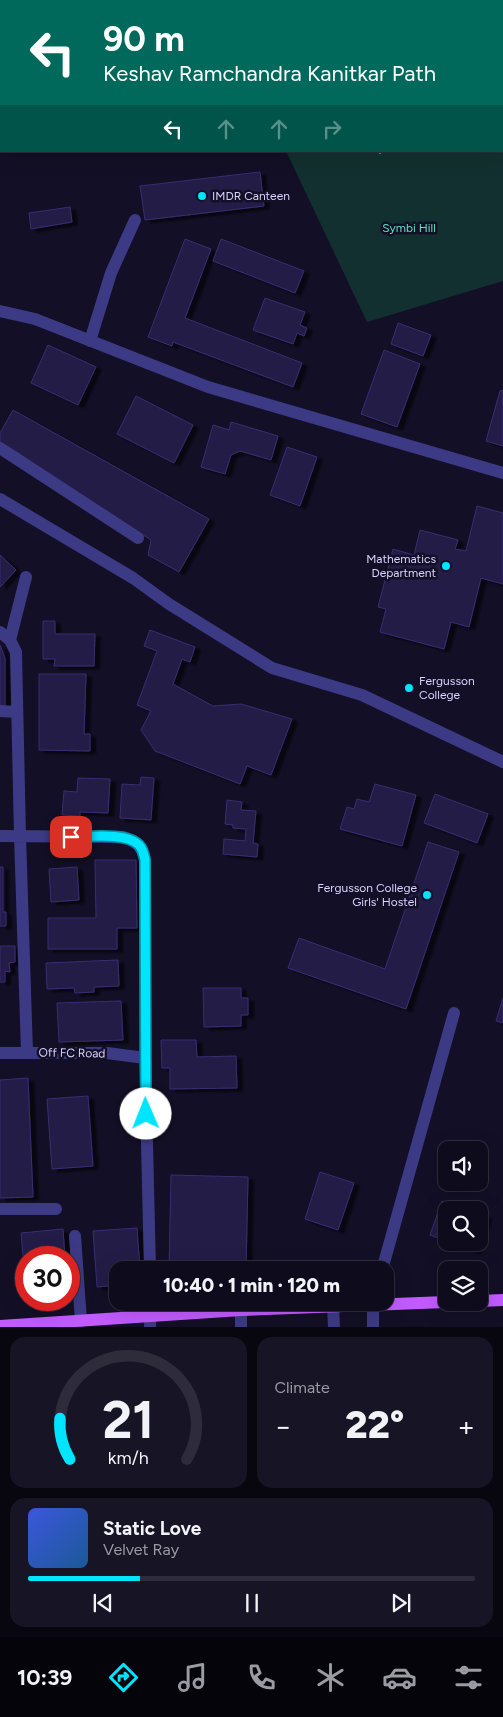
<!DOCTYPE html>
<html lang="en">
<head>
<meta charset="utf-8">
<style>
	body { margin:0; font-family:Figtree,sans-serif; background:#171425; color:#f1f3f6; height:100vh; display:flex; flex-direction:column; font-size:19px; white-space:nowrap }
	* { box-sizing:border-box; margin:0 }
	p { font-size:16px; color:#9b9ba3 }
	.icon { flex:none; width:28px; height:28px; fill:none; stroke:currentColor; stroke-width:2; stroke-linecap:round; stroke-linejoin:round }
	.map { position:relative; height:1327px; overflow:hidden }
	.sheet { display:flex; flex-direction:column; gap:10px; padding:10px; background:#08060f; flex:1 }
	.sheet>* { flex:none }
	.banner { position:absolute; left:0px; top:0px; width:504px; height:152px; box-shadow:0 5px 20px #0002,0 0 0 1px #2e2b3b; background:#00695c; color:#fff; overflow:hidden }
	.fabs { position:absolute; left:438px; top:1141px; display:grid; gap:10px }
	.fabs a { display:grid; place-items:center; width:50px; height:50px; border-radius:10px; background:#0e0b1c; box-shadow:0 5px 20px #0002,0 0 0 1px #2e2b3b; font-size:25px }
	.speed { position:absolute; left:15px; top:1246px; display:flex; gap:10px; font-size:25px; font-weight:700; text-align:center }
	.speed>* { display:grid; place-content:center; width:65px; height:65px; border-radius:50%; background:#0e0b1c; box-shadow:0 5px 20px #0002,0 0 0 1px #2e2b3b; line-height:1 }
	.speed .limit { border:8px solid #d22; background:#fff; color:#111 }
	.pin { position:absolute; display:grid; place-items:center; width:42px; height:42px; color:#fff; margin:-21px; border-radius:10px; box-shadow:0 2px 8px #0006 }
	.me { position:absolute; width:55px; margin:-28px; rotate:359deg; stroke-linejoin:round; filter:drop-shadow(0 0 4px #0008) }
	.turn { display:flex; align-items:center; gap:18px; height:105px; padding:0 20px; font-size:22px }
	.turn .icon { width:65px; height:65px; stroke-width:2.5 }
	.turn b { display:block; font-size:35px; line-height:42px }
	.lanes { display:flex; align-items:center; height:48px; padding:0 20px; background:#0003; justify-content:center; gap:25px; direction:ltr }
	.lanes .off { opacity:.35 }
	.big { font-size:38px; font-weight:800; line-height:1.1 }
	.sheet .widget { flex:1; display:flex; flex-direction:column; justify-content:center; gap:8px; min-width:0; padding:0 18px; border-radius:15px; background:#171425 }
	.sheet .dial { align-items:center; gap:0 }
	.dial svg { height:130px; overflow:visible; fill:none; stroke:#2e2b3b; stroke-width:7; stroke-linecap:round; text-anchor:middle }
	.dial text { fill:#f1f3f6; stroke:none }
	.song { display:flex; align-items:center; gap:15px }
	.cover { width:60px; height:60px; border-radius:8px; background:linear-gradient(135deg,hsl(230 70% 55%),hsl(210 70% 35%)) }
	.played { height:5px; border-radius:2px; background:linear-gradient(90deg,#00e5ff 25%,#2e2b3b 25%) }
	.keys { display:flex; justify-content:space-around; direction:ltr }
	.heat { display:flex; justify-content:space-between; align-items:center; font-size:28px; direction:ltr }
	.sheet .tiles { flex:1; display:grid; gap:10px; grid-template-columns:1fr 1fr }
	.widget:last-child { grid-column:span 2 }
	.trip { position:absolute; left:109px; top:1261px; width:285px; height:50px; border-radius:15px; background:#0e0b1c; box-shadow:0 5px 20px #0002,0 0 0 1px #2e2b3b; font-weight:800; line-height:50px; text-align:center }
	.tabs { display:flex; height:80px; justify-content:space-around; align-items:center; background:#06040b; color:#9b9ba3 }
	.tabs .icon { width:35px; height:35px }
	.tabs .active { color:#00e5ff }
	.tabs b { font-size:22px; color:#f1f3f6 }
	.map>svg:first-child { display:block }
	.green { fill:#12302f }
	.building { fill:#241b47; stroke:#3b2d73; filter:url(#shadow) }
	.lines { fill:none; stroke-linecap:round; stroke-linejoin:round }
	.path { stroke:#2fb8b0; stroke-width:3; stroke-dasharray:2.5 4; stroke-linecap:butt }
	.minor { stroke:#3d3a85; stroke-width:12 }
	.major { stroke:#c25bff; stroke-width:12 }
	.route-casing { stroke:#0095a6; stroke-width:12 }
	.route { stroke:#00e5ff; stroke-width:9 }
	.poi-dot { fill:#00e5ff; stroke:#130f26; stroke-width:2 }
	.labels { text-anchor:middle; stroke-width:5; stroke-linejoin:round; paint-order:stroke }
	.poi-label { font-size:12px; fill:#d9d4ff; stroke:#130f26; text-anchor:start }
	.park-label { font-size:12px; fill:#5fe0c0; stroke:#130f26 }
	.street-label { font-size:12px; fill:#d9d4ff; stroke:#130f26 }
</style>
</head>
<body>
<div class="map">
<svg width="503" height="1327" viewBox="0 0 503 1327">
	<defs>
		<filter id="shadow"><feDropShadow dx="5.5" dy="3" stdDeviation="1" flood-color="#0009"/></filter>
	</defs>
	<rect width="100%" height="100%" fill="#130f26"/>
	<path class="green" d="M411 0H503V281L367 322 286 151H502V1H410Z"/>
	<path class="building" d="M80 0H116L79 1Z
		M333 0H371L333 1Z
		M260 172 264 206 145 220 140 186Z
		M70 207 72 222 31 229 29 213Z
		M185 239 211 249 185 318 302 363 293 387 173 342 172 346 148 337Z
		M221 239 304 271 295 293 213 261Z
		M265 298 305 312 300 325 307 328 304 336 297 333 293 344 253 330Z
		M398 323 431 335 423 356 391 344Z
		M48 345 96 367 78 405 31 383Z
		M384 350 420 364 397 427 361 414Z
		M503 390V446L486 441 500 391Z
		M136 396 193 425 174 463 117 434Z
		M13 410 209 519 179 572 148 555 151 540 0 442V433Z
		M231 422 278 436 271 460 240 451 231 455 225 474 201 467 213 425 229 430Z
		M287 447 317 457 300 506 270 495Z
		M477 506 503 513V584L481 578 469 627 451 622 444 649 380 632 386 609 378 607 393 549 414 555 420 530 458 540 455 549 466 551Z
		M0 555 16 570 0 587Z
		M43 621H55V634H95L94 666H54L55 659H43Z
		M150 630 195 647 190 662 182 659 173 684 213 706 241 704 292 719 271 775 247 766 240 784 155 751 141 730 151 711 137 705 157 651 144 646Z
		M0 645 5 658V706H0Z
		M39 674H86L84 734H90V751L39 750Z
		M141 777 154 778 151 820 120 818 122 784 140 785Z
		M78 778 110 779 108 813 80 812V816L62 815 64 791 77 792Z
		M375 784 416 795 402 846 340 829 347 807 354 809 357 799 369 802Z
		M435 794 488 814 477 843 424 823Z
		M227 800 242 802 241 810 256 811 253 843 258 844 257 857 223 854 224 839 245 841 246 829 233 828V825L225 824Z
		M428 842 459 852 406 1009 288 968 299 938 385 969Z
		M95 860H136L137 928H117V949H48V918H96Z
		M0 867H3V912H6V926H0Z
		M77 867 79 900 51 902 49 869Z
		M0 946H15V962L9 963 10 972 5 971V982H0Z
		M118 960 119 986 94 987V992L75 993 74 988 47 989 46 963Z
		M203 988H241V998H248V1015H241V1026L204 1027Z
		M503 998V1023L496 1021Z
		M121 1001 123 1040 59 1042 57 1003Z
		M161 1040H196L197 1057 236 1056 237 1088 170 1089V1068H162Z
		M28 1078 33 1197 0 1198V1080Z
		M88 1096 93 1166 52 1169 47 1099Z
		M320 1172 354 1183 338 1230 305 1219Z
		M171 1175 248 1177 246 1270H169Z
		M442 1201 468 1210H446V1241L430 1235Z
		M479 1214 486 1216 479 1238Z
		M137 1228 140 1270H118V1285L97 1287 93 1231Z
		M63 1229 65 1258H26V1291L21 1233Z
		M451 1242H477L475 1251Z"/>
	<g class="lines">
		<path class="path" d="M502 92 503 91
			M379 153 382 151"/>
		<path class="minor" d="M46 1 47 0
			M68 1V0
			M0 57 1 56
			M0 140H1
			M0 311 35 319 208 387 503 473
			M90 341 111 273 135 220
			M0 448 138 538
			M0 499 133 578 169 604 272 668 362 695 503 762
			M0 632 10 640 16 652 20 836 27 1052
			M10 640 26 577
			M0 711 17 712
			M0 836 123 837C136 841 142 846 145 860V1058L150 1270
			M0 1053H107L145 1058
			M0 1209H56
			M75 1236 81 1321
			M382 1270 454 1013
			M333 1306 334 1327
			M241 1310V1327
			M150 1327 151 1302
			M373 1327V1302"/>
		<path class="major" d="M479 1301 503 1300
			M0 1326 241 1310 446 1302"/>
	</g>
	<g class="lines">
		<defs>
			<path id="route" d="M71 837C88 837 127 832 139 845 143 849 144 855 145 860L146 1114"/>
		</defs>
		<use href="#route" class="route-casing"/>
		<use href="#route" class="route"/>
	</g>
	<g class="poi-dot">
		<circle cx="202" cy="196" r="5"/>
		<circle cx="446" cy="566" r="5"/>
		<circle cx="409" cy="688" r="5"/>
		<circle cx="427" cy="895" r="5"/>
	</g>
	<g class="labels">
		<g class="poi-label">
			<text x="212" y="200">IMDR Canteen</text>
			<text x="436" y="563" text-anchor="end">Mathematics<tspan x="436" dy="14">Department</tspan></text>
			<text x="419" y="685">Fergusson<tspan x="419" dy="14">College</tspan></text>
			<text x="417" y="892" text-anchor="end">Fergusson College<tspan x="417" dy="14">Girls' Hostel</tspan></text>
		</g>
		<g class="park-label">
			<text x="409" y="232">Symbi Hill</text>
		</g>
		<g class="street-label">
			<text transform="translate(72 1053) rotate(1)" y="4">Off FC Road</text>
		</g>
	</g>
</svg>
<div class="fabs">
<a><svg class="icon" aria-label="sound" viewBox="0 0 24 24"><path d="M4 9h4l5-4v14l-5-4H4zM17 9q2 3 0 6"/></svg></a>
<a><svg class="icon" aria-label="search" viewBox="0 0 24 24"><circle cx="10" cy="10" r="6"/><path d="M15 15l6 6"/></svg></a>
<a><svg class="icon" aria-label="layers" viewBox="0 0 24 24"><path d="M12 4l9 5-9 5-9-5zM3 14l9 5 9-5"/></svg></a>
</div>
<div class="speed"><div class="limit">30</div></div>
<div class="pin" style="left:71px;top:837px;background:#d93025"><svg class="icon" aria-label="arrive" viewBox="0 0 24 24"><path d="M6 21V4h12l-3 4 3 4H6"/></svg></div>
<svg class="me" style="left:146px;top:1114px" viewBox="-20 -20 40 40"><circle r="19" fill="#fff"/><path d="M0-13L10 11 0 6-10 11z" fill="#00e5ff"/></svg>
<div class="trip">10:40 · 1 min · 120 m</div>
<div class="banner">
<div class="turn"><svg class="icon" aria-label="left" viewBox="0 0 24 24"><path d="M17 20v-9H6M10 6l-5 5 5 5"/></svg><div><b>90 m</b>Keshav Ramchandra Kanitkar Path</div></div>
<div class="lanes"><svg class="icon" aria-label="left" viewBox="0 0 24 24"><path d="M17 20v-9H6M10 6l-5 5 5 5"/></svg><svg class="icon off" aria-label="ahead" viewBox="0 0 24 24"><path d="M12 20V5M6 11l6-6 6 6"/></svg><svg class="icon off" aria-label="ahead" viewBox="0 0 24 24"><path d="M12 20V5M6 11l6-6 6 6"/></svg><svg class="icon off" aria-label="right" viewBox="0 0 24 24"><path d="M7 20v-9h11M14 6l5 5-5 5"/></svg></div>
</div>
</div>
<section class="sheet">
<div class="tiles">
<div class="widget dial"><svg viewBox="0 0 100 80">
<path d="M14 69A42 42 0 1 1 86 69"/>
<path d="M14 69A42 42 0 0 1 8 44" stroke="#00e5ff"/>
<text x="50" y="56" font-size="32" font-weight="700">21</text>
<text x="50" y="72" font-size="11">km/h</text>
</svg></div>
<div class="widget"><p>Climate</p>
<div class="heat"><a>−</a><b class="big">22°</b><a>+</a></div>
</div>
<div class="widget">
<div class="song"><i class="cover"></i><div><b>Static Love</b><p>Velvet Ray</p></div></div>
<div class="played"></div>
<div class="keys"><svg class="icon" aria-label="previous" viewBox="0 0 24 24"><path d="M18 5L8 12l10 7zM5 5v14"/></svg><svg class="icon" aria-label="pause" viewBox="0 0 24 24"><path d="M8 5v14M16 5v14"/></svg><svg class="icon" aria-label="next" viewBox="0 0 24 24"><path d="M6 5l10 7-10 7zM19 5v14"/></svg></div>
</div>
</div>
</section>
<nav class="tabs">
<b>10:39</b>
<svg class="icon active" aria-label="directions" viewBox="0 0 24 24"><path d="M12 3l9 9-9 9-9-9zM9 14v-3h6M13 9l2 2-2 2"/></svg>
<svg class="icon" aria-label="music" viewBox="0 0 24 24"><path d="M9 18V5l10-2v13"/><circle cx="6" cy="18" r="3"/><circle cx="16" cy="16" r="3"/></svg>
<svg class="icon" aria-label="phone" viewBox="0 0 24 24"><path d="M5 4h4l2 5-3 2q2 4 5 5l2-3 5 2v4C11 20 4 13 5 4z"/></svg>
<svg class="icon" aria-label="climate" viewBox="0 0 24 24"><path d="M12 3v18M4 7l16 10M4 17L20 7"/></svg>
<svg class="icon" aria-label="car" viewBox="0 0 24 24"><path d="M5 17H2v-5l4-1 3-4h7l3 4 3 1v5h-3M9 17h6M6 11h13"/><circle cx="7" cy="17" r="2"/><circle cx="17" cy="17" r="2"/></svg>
<svg class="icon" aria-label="filters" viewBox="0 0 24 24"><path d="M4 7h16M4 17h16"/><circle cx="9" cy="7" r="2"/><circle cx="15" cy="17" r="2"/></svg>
</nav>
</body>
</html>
